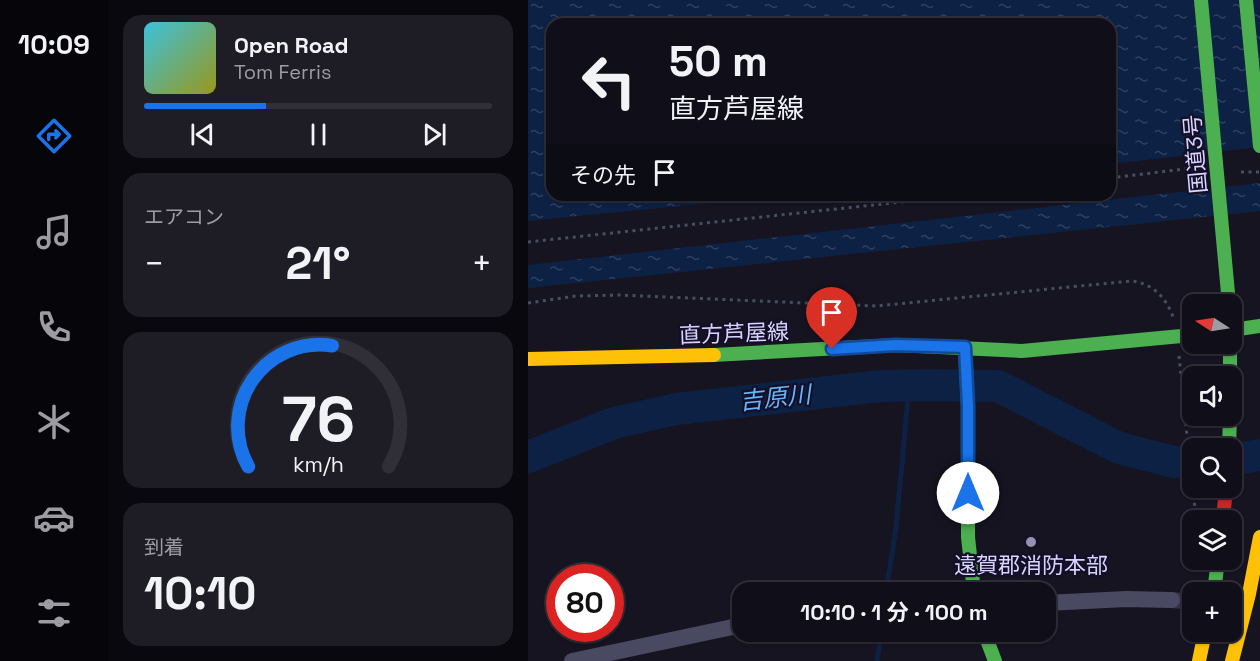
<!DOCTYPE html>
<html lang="ja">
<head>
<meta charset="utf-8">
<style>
	body { margin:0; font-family:"Space Grotesk","Noto Sans JP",sans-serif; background:#1e1d26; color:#f1f3f6; height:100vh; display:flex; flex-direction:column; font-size:22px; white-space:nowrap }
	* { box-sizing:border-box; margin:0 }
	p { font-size:20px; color:#9c9ca2 }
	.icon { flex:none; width:33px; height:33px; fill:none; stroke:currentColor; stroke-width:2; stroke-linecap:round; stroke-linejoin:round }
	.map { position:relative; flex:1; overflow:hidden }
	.side { display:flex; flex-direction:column; gap:15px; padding:15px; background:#09080e; width:420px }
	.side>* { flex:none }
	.top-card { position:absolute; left:18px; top:18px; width:570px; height:183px; border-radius:18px; box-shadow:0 2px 4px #0004,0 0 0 2px #302f38; background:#100f19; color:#f1f3f6; overflow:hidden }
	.needle { width:39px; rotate:282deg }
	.buttons { position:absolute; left:654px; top:294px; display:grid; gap:12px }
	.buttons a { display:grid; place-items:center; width:60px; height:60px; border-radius:12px; background:#100f19; box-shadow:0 2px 4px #0004,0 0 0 2px #302f38; font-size:30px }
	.speed { position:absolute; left:18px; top:564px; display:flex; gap:12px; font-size:30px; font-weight:700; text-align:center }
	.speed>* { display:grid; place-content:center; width:78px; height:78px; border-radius:50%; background:#100f19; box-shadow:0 2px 4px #0004,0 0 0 2px #302f38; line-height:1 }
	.speed .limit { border:9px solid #d22; background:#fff; color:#111 }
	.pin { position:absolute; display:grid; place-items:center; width:51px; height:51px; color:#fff; margin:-62px -26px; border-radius:50% 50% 50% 0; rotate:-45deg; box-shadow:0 0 6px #0007 }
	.pin .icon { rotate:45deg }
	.me { position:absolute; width:66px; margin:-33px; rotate:0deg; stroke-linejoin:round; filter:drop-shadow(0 0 4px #0008) }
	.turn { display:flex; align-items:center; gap:21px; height:126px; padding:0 24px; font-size:27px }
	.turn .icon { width:78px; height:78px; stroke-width:2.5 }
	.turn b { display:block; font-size:42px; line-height:51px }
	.then { display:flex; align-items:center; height:57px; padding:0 24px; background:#0003; gap:12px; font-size:22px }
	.big { font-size:45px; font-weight:700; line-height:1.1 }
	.side .widget { flex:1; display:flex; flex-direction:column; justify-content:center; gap:9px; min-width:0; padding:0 21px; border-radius:18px; background:#1e1d26 }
	.side .dial { align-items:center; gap:0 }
	.dial svg { height:156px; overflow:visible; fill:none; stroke:#302f38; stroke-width:7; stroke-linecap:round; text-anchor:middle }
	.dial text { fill:#f1f3f6; stroke:none }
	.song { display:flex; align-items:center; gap:18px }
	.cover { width:72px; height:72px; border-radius:9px; background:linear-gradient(135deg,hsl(190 70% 55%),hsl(60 70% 35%)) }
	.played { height:6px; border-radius:3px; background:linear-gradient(90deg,#1a73e8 35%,#302f38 35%) }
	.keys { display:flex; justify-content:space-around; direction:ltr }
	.heat { display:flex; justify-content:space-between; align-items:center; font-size:33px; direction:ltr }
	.trip { position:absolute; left:204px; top:582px; width:324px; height:60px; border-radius:18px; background:#100f19; box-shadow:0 2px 4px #0004,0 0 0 2px #302f38; font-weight:700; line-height:60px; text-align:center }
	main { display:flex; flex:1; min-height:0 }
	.tabs { display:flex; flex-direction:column; width:108px; justify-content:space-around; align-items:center; background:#06060a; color:#9c9ca2 }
	.tabs .icon { width:42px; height:42px }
	.tabs .selected { color:#1a73e8 }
	.tabs b { font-size:27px; color:#f1f3f6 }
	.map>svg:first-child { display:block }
	.water { fill:url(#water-ripples) }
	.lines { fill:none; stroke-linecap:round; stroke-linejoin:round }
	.stream { stroke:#0d2144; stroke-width:5 }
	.river { stroke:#0d2144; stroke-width:32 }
	.street-tunnel { stroke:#333142; stroke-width:16; stroke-dasharray:16 8; stroke-linecap:butt }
	.path { stroke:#44505f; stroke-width:3; stroke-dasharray:3 4.5; stroke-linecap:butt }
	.street { stroke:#4a4962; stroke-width:16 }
	.fast { stroke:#4caf50; stroke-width:14 }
	.slow { stroke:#ffc107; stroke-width:14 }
	.jam { stroke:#c62828; stroke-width:14 }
	.route-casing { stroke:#114b97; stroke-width:15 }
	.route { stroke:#1a73e8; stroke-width:10 }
	.poi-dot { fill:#9591b1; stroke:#130f26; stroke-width:2 }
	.labels { text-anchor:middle; stroke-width:4.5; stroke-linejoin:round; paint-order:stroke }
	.street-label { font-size:22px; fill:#d9d4ff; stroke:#130f26 }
	.poi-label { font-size:22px; fill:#d9d4ff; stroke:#130f26 }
	.water-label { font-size:24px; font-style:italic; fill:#62b6ff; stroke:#130f26 }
</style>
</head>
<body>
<main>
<nav class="tabs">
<b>10:09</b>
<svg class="icon selected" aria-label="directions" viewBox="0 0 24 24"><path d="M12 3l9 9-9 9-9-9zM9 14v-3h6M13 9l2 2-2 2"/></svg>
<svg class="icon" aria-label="music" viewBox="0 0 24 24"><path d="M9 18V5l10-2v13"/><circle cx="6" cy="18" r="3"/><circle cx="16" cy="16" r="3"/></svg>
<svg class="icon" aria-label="phone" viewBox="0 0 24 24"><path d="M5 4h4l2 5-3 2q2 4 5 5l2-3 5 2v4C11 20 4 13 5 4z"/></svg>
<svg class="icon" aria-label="climate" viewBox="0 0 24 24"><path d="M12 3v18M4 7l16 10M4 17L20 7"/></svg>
<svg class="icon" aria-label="car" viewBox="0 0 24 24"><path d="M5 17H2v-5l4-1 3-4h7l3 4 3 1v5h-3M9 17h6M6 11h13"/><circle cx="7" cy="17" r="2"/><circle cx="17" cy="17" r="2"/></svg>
<svg class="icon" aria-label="filters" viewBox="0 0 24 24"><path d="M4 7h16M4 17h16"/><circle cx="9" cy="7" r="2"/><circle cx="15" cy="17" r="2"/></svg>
</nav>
<section class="side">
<div class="widget">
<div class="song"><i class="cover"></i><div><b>Open Road</b><p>Tom Ferris</p></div></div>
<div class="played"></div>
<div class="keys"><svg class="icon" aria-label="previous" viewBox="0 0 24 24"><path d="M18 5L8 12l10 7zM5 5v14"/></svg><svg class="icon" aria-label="pause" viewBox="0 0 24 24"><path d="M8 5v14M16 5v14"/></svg><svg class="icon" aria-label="next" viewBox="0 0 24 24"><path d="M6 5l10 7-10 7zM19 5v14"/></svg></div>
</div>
<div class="widget"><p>エアコン</p>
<div class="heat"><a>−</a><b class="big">21°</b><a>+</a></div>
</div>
<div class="widget dial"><svg viewBox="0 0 100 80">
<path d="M14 69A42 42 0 1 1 86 69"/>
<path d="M14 69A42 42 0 0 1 57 7" stroke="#1a73e8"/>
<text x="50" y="56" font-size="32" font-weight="700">76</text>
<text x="50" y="72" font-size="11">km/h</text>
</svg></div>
<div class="widget"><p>到着</p><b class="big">10:10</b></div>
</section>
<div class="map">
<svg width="732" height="661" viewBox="0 0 732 661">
	<defs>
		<pattern id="water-ripples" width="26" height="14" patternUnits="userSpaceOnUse" patternTransform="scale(1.5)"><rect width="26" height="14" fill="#0d2144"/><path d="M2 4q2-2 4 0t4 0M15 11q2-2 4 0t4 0" fill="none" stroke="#304060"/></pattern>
	</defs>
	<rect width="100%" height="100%" fill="#161421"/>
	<path class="water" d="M0 0H732V147L582 164V24H24V195H261L0 221Z
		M732 183V211L0 288V265Z"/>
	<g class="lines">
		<path class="stream" d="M358 592 368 528 381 386
			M349 661 353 632"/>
		<path class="river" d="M0 457 86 423 148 409 353 386 401 385 470 386 591 448 646 462 664 461
			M704 460 732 455"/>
		<path class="street-tunnel" d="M644 600 664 602"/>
		<path class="path" d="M713 172H732
			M582 178 665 168
			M0 242 439 195
			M0 303 48 296 91 295 348 306 603 281C624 283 638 297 645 317
			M651 356 664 486
			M665 488 668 520"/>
		<path class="street" d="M518 603 598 599 644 600
			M44 661 214 625"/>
		<path class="fast" d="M673 0 701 304
			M718 0 732 146
			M704 330 732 326
			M702 344V376
			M437 347 440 406V537L446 592
			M186 355 368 345 494 351 664 335
			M701 448 702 416
			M686 592 690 560
			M456 632 467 661"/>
		<path class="slow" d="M0 359 186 355
			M671 661 677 632
			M704 661 721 594 732 537"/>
		<path class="jam" d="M695 520 698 488"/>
	</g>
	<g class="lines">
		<defs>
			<path id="route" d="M304 349 368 345 437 347 440 406V493"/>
		</defs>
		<use href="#route" class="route-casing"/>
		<use href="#route" class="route"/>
	</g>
	<circle class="poi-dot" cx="503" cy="542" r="6"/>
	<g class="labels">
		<g class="street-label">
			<text transform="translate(667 154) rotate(-95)" y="8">国道3号</text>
			<text transform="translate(206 333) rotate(-2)" y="8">直方芦屋線</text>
		</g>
		<g class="poi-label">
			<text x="503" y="573">遠賀郡消防本部</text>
		</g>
		<g class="water-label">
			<text transform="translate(247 398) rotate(-6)" y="8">吉原川</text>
		</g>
	</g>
</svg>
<div class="buttons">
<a><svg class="needle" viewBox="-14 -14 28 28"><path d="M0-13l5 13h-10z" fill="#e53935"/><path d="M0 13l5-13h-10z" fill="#9c9ca2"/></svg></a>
<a><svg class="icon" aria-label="sound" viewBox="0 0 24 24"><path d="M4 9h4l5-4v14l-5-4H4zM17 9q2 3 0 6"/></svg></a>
<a><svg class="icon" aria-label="search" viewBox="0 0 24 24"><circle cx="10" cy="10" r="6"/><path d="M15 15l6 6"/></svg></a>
<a><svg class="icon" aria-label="layers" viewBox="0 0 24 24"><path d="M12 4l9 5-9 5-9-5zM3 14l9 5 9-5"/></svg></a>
<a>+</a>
</div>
<div class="speed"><div class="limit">80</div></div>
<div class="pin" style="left:304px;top:349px;background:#d93025"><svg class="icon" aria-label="arrive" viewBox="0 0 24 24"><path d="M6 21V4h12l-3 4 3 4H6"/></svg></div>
<svg class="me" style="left:440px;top:493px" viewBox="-20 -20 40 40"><circle r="19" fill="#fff"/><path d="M0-13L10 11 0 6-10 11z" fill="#1a73e8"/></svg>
<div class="trip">10:10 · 1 分 · 100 m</div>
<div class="top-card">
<div class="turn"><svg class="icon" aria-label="left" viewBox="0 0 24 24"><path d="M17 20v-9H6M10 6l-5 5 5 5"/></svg><div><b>50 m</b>直方芦屋線</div></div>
<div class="then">その先<svg class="icon" aria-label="arrive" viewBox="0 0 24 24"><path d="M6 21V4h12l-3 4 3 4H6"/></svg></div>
</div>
</div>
</main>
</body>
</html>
